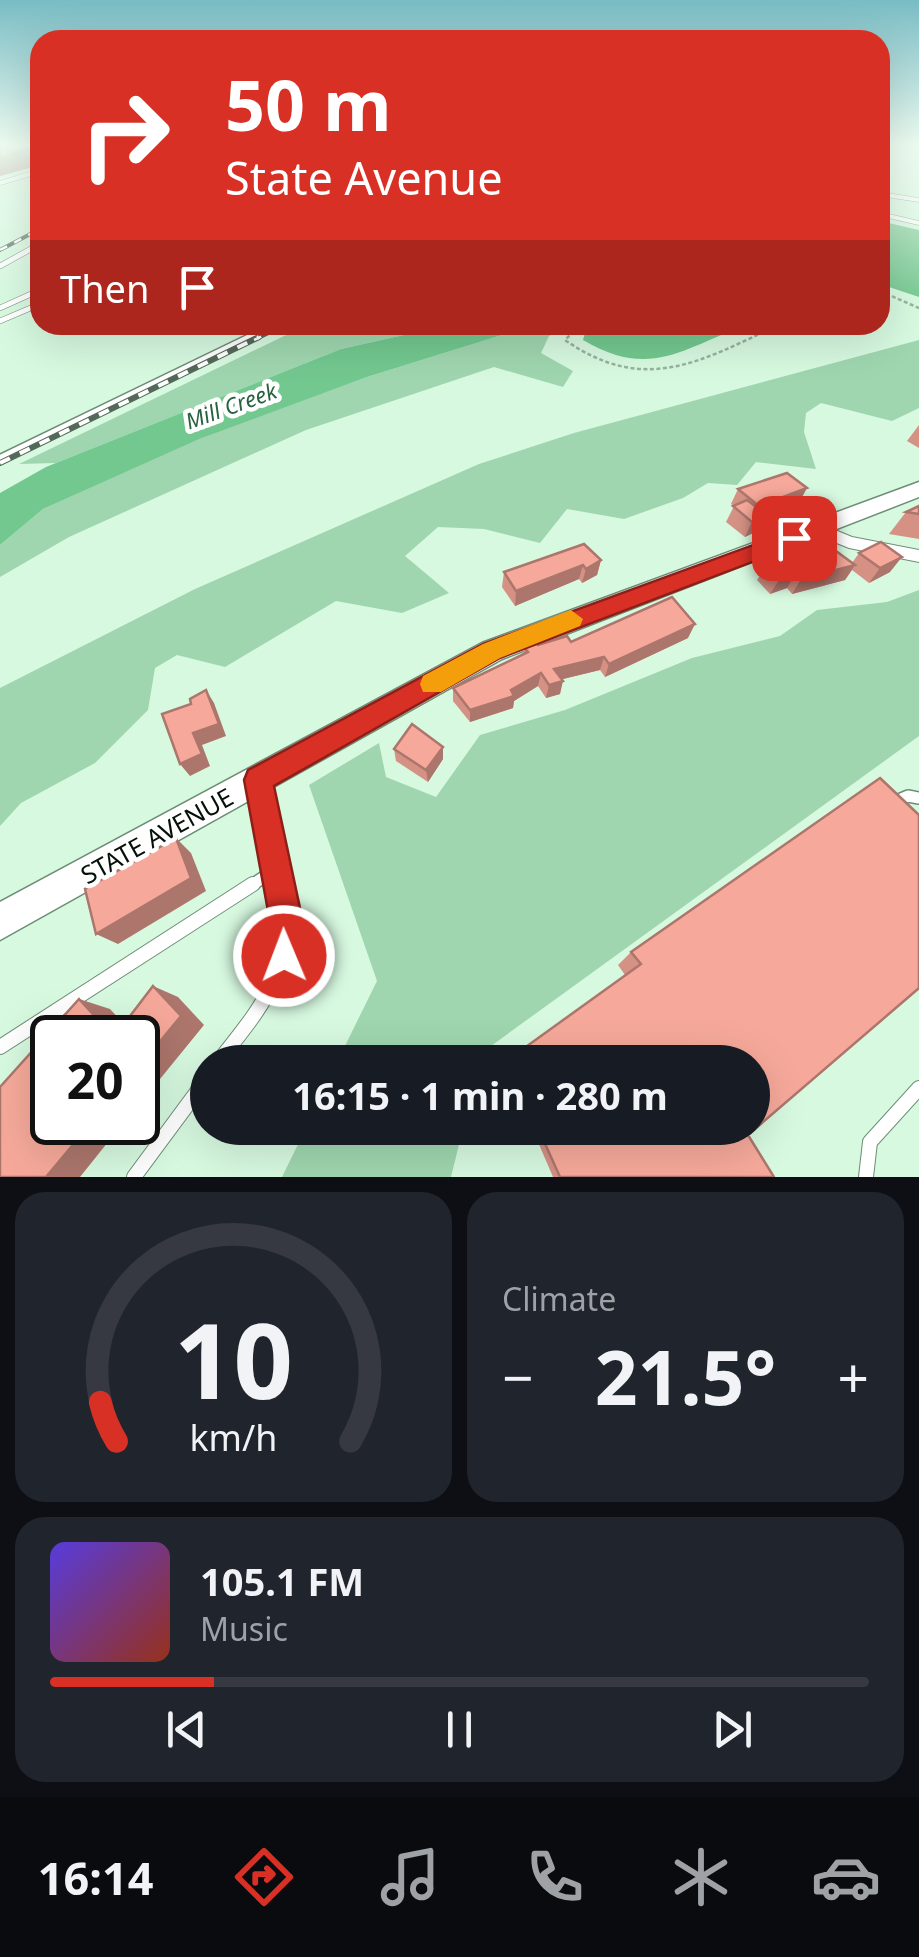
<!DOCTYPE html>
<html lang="en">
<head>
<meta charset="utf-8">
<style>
	body { margin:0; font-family:"Noto Sans",sans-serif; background:#20242c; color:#f1f3f6; height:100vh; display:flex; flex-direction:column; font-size:38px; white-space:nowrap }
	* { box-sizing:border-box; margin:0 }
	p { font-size:32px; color:#9ea1a6 }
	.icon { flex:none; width:55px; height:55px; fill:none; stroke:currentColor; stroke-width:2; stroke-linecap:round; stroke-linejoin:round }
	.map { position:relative; height:1177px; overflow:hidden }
	.drawer { display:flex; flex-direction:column; gap:15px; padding:15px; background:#0d0f14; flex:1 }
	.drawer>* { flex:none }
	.guide { position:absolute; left:30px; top:30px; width:860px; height:305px; border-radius:30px; box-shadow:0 10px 40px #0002; background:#d93025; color:#fff; overflow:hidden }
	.speed { position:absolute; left:30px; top:1015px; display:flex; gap:20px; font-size:50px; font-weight:700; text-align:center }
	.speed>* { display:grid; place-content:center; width:130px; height:130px; border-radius:50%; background:#171b24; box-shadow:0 10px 40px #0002; line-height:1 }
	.speed .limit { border:5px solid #111; border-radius:15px; background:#fff; color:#111 }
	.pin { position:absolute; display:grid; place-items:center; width:85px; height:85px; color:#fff; margin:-42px; border-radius:20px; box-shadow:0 5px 15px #0006 }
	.me { position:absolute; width:110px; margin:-55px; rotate:359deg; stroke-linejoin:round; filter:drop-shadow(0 0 8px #0008) }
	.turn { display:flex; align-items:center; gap:35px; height:210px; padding:0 30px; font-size:45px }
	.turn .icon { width:130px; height:130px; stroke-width:2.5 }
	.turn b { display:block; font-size:70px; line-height:85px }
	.then { display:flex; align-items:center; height:95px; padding:0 30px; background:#0003; gap:20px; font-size:38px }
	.big { font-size:75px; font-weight:700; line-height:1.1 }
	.drawer .card { flex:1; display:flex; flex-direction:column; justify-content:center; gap:15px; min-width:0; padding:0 35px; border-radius:30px; background:#20242c }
	.drawer .dial { align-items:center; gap:0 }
	.dial svg { height:260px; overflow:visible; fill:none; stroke:#363941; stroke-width:7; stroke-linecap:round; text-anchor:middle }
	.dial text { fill:#f1f3f6; stroke:none }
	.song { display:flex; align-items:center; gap:30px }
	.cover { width:120px; height:120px; border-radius:15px; background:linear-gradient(135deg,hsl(250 70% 55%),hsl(10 70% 35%)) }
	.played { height:10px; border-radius:5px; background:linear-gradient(90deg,#d93025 20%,#363941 20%) }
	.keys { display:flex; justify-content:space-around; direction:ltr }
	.heat { display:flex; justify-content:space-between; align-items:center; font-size:55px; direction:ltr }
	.drawer .tiles { flex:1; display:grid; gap:15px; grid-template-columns:1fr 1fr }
	.card:last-child { grid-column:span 2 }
	.trip { position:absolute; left:190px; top:1045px; width:580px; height:100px; border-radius:50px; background:#171b24; box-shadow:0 10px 40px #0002; font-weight:700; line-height:100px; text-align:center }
	.dock { display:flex; height:160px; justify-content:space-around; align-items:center; background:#090b0e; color:#9ea1a6 }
	.dock .icon { width:70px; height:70px }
	.dock .active { color:#d93025 }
	.dock b { font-size:45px; color:#f1f3f6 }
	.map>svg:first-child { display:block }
	.green { fill:#9fd6af }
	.water { fill:#73c88f }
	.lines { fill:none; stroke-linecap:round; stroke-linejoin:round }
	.service-far4-casing { stroke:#6e8d76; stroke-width:5 }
	.service-far3-casing { stroke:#6e8d76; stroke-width:6 }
	.service-far2-casing { stroke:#6e8d76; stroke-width:9 }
	.service-far1-casing { stroke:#6e8d76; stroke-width:14 }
	.service-casing { stroke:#6e8d76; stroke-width:16 }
	.minor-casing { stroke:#6e8d76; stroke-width:2 }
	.secondary-casing { stroke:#6e8d76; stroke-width:3 }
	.path { stroke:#97b29e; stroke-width:2.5; stroke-dasharray:4 2.5; stroke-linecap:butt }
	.service-far4 { stroke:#fff; stroke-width:4 }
	.service-far3 { stroke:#fff; stroke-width:5 }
	.service-far2 { stroke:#fff; stroke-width:6 }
	.service-far1 { stroke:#fff; stroke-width:11 }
	.service { stroke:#fff; stroke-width:14 }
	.minor { fill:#fff; fill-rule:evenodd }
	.secondary { fill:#fff; fill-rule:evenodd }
	.rail-far1-casing { stroke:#55695a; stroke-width:4 }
	.rail-casing { stroke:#55695a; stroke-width:6 }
	.rail-far1 { stroke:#fff; stroke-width:2.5; stroke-dasharray:8; stroke-linecap:butt }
	.rail { stroke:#fff; stroke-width:4; stroke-dasharray:11; stroke-linecap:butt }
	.wall { fill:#d49184 }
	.shaded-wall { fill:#ac766c }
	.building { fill:#f6a99a; stroke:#ac766c; stroke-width:2.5 }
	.route { fill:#d93025; stroke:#8d1f18; stroke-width:2.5 }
	.slow { fill:#f59e0b }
	.labels { text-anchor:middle; stroke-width:9; stroke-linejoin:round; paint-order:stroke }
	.far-water-label { font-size:22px; font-style:italic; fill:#26623d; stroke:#fff }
	.street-label { font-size:25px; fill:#051008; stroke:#fff }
</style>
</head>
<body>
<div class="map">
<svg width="919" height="1177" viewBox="0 0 919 1177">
	<rect width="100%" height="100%" fill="#d7f9e0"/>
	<path class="green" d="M307 325H449L341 349 56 463 19 464Z
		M534 325H570L549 336 541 353 573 371 563 387 494 367 306 430 69 537 0 577V545L43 509 199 438 367 377Z
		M919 340V408L892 421 821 403 806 413 804 432 816 469 756 462 737 485 708 483 683 498 624 519 567 509 540 543 484 529 438 527 405 556 449 593 402 613 336 601 225 667 177 655 155 668 148 710 95 763 21 803 0 826V688L195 589 479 464 574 433Z
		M919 590V736L484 1051 480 1062H337L377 981 309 785 379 743 386 777 436 797 480 735 565 710 692 658 780 636 817 610 887 602Z
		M306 1128H463L451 1177H282Z"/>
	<path class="water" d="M880 221 919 230V297L880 284Z
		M449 325H534L367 377 199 439 43 509 0 545V493L46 467 341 349Z
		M593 325H745C681 350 649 379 583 340L586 329Z"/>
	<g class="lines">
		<defs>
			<path id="service-far4" d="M0 183 40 171
				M880 194 919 200
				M880 214 919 223"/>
			<path id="service-far3" d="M0 266 40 244
				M0 308 40 290
				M0 321 40 304
				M245 340 276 325"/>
			<path id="service-far2" d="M0 458 250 337"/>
			<path id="service-far1" d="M259 783 282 887
				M894 802 908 796 919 798
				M249 887 276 869"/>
			<path id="service" d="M0 1047 253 884
				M218 1062C269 998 294 969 281 884
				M134 1177 208 1077
				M866 1177 870 1142 919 1088"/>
			<path id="minor" d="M818 523 852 537 919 550V562L849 548 812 533 810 529Z"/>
			<path id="secondary" d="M919 482V497L502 659 0 940V902L482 643Z"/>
		</defs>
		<use href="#service-far4" class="service-far4-casing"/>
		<use href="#service-far3" class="service-far3-casing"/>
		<use href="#service-far2" class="service-far2-casing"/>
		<use href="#service-far1" class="service-far1-casing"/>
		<use href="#service" class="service-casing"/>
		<use href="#minor" class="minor-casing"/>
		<use href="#secondary" class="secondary-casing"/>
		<path class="path" d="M880 291 919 308
			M574 331 565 340C644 395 700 362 778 325"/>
		<use href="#service-far4" class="service-far4"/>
		<use href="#service-far3" class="service-far3"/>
		<use href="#service-far2" class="service-far2"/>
		<use href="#service-far1" class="service-far1"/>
		<use href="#service" class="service"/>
		<use href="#minor" class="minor"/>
		<use href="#secondary" class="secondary"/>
		<defs>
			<path id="rail-far1" d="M0 250 40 229
				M254 340 285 325"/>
			<path id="rail" d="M0 463 259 337"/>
		</defs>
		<use href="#rail-far1" class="rail-far1-casing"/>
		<use href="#rail" class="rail-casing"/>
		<use href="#rail-far1" class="rail-far1"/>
		<use href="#rail" class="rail"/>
	</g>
	<path class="wall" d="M919 425V448L907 441Z
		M738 489 799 503 766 516 759 530 745 537 726 522 734 506 731 504Z
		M919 506V539L889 534 906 512Z
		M772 547 796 554 852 563 859 553 890 572 869 583 852 570 845 580 792 594 787 588 770 594 757 580 767 565 763 561Z
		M601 560 597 575 582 583 579 579 515 606 502 587 504 572Z
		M688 638 605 677 600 670 562 679 560 694 546 698 538 686 514 701 513 708 470 722 453 701V688L523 654 524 647 571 642Z
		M443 747V759L428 782 396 761 394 749Z
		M880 778 919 815V988L748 1135 774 1177H553L532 1128H752V1062H506L625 975 618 965 631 952Z"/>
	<path class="shaded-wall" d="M40 146V165L0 176V157Z
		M807 488 799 503 766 516 759 530 745 537 759 506Z
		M902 557 890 572 869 583 880 568Z
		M601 560 597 575 582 583 586 569Z
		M583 565 579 579 515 606 516 591Z
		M855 565 845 580 792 594 801 579Z
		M796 573 787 588 770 594 779 580Z
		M695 624 688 638 605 677 609 664Z
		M604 657 600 670 551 682 554 669Z
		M541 673 538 686 514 701 513 708 470 722V710L511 690Z
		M563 681 560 694 546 698 549 685Z
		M206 690 214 703 226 736 202 745 210 766 190 776 180 764 193 733Z
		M443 747V759L428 782 426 770Z
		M176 838 191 853 206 891 118 944 96 934Z
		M153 986 178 997 204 1025 138 1106V1068Z
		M79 999 110 1009 137 1038H115Z
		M92 1122H124L80 1177H46Z"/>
	<path class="building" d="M0 144H40V146L0 157Z
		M787 473 807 488 759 506 738 489Z
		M747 500 767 515 752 522 733 506Z
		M919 506V514L906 512Z
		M821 540 855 565 801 579 796 573 779 580 765 566 783 559 772 547 783 542 796 554Z
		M881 542 902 557 880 568 859 553Z
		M584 544 601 560 586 569 583 565 516 591 504 572Z
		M672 597 695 624 609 664 604 657 554 669 563 681 549 685 541 673 511 690 514 696 470 710 453 688 528 652 524 647 535 640 538 645 567 636 571 642Z
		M206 690 219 724 193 733 202 754 180 764 162 714 191 704 190 699Z
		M412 724 443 747 426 770 394 749Z
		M880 778 919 815V988L748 1135 774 1177H560L538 1128H752V1062H510L509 1059 641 964 631 952Z
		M176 838 191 878 96 934 85 889Z
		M153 986 181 1016 138 1068V1038H52V1122H92L46 1177H0V1087L79 999 114 1037Z"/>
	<linearGradient id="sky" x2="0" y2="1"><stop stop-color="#79bcc4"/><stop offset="0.47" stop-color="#edfcf1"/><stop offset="1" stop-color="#edfcf1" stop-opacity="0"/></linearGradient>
	<rect width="919" height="308" fill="url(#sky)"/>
	<path class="route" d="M794 530 802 532V543L500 658 274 786 303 922 296 967 284 972 272 967 267 956 270 922 244 780 248 770 483 644Z"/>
	<path class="slow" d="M571 610 583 619 580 626 500 658 441 692H423L420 684 423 676 483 644Z"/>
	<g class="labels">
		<g class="far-water-label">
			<text transform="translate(231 406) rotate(-20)" y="8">Mill Creek</text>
		</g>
		<g class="street-label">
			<text transform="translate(157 836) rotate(-29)" y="9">STATE AVENUE</text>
		</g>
	</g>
</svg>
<div class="speed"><div class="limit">20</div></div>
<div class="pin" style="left:794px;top:538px;background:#d93025"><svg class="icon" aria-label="arrive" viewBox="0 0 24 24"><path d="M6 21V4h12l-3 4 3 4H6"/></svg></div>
<svg class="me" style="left:284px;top:956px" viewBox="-20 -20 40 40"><circle r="17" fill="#d93025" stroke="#fff" stroke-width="3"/><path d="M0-11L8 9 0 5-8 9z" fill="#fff"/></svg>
<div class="trip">16:15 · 1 min · 280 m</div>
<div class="guide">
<div class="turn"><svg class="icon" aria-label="right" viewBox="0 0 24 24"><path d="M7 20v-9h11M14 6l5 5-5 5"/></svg><div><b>50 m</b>State Avenue</div></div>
<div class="then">Then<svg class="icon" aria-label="arrive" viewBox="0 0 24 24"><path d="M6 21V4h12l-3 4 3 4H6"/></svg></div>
</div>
</div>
<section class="drawer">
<div class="tiles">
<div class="card dial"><svg viewBox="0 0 100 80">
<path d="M14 69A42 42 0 1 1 86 69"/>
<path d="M14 69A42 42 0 0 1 9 57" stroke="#d93025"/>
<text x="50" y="56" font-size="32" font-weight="700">10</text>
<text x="50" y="72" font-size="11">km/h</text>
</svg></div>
<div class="card"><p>Climate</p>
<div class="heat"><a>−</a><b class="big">21.5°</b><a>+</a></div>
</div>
<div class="card">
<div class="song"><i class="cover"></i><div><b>105.1 FM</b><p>Music</p></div></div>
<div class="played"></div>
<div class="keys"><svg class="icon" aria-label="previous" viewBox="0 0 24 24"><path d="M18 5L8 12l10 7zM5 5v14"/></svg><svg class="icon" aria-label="pause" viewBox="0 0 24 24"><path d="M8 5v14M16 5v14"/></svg><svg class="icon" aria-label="next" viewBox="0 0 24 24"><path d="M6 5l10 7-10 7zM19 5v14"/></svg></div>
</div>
</div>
</section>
<nav class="dock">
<b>16:14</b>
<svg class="icon active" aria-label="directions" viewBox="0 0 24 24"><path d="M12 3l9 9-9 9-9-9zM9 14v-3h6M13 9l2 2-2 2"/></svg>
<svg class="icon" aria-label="music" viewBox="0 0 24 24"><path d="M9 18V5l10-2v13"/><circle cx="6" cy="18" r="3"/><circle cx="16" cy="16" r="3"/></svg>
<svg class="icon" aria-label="phone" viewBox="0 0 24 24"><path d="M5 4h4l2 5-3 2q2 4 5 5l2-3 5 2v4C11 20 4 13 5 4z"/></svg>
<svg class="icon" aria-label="climate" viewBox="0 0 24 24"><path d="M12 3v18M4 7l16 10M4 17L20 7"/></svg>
<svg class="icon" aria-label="car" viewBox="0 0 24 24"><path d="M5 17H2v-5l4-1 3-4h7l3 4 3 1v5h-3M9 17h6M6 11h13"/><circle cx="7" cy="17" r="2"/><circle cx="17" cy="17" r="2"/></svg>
</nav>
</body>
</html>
